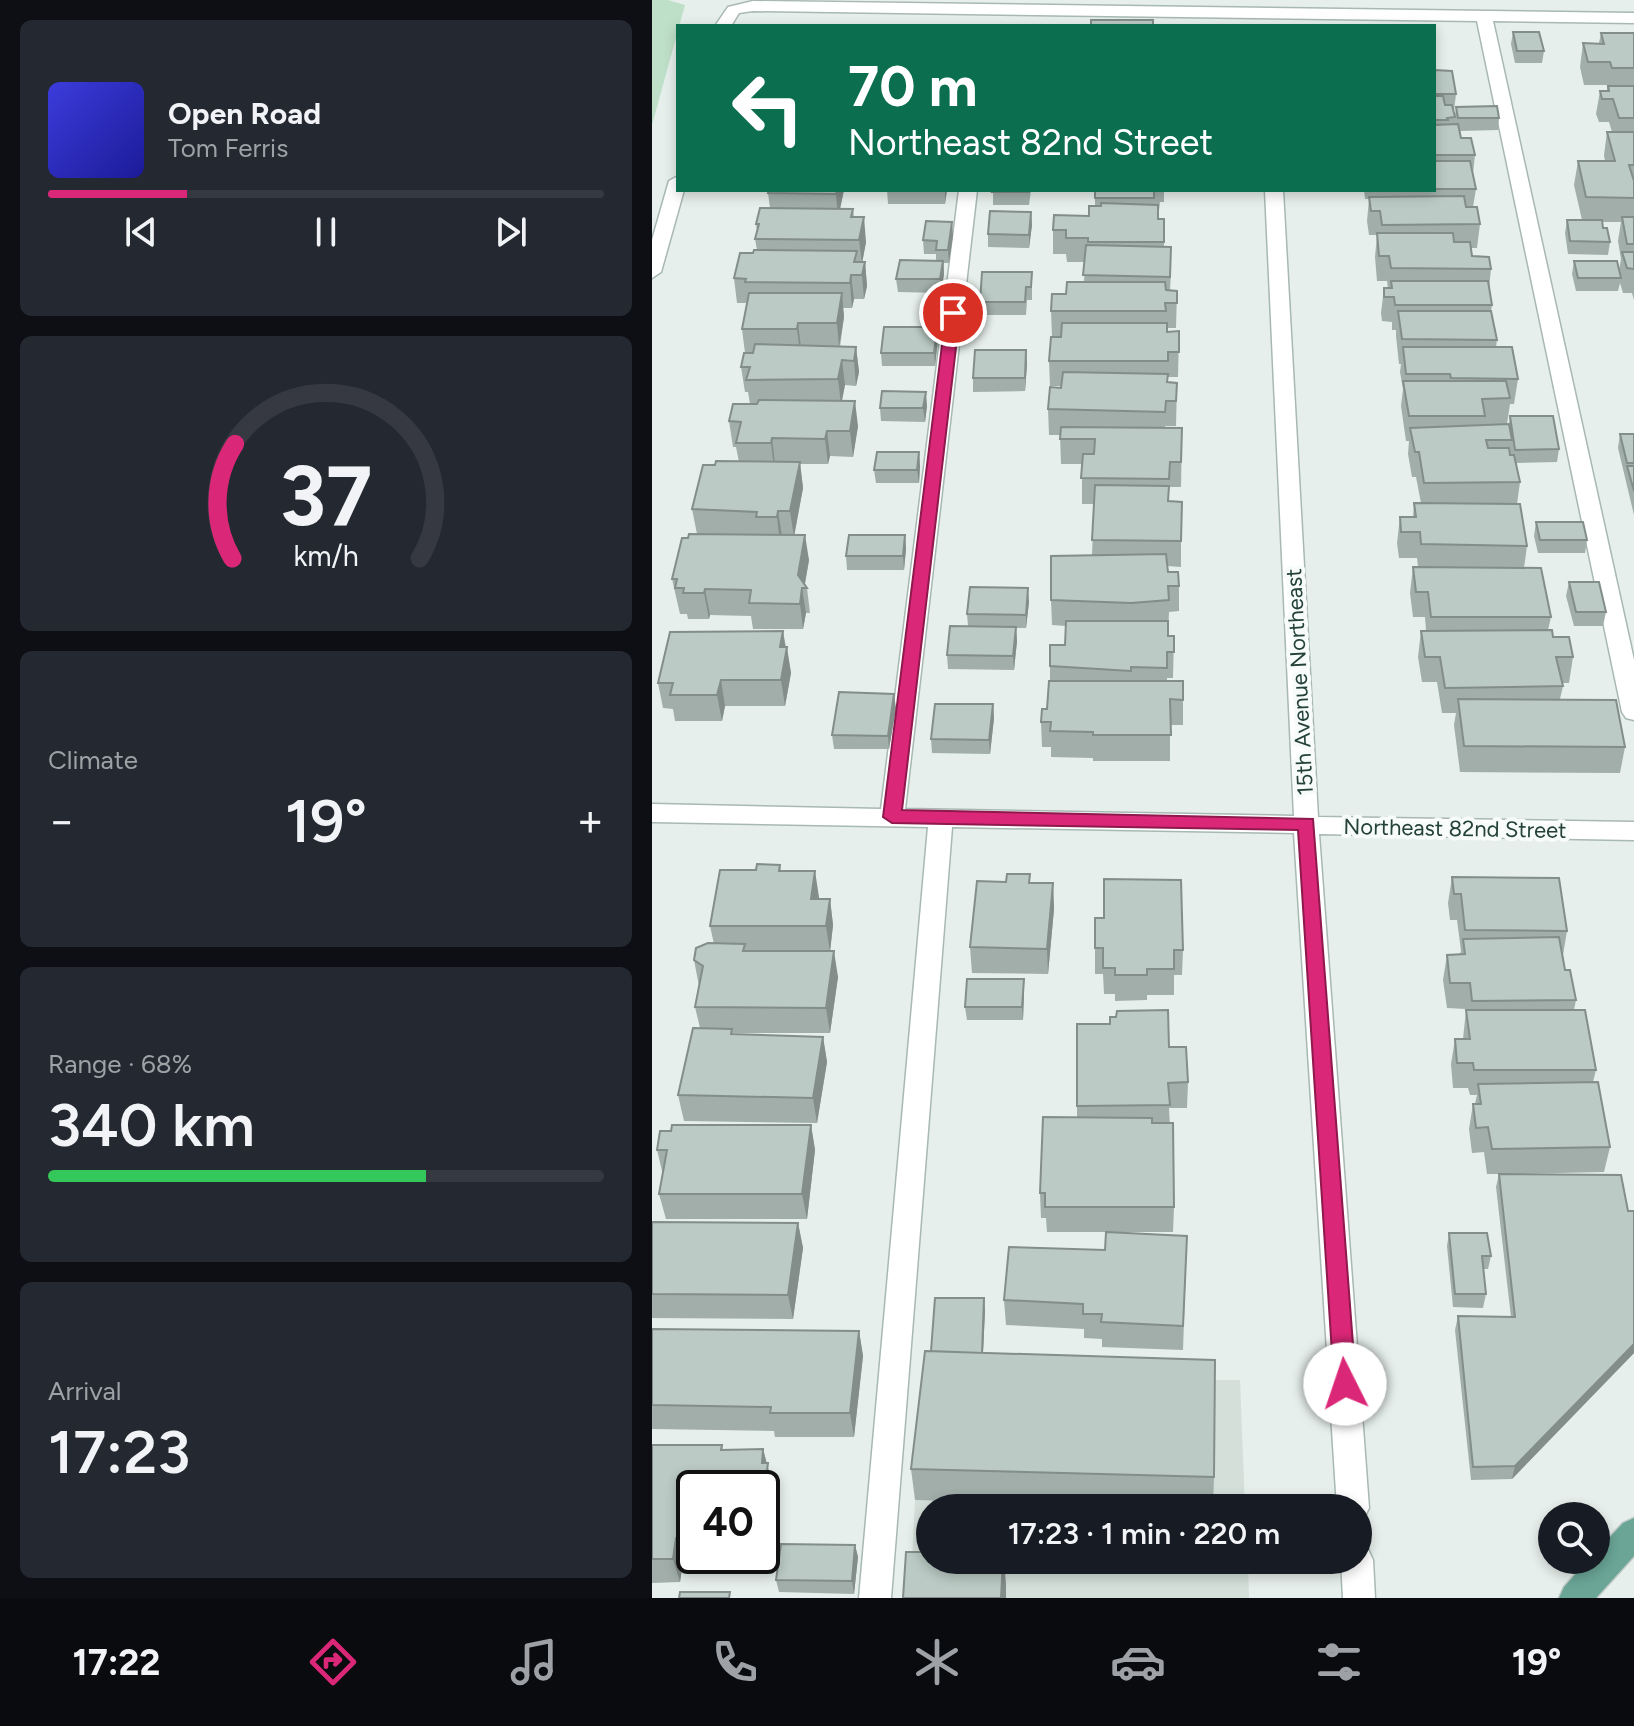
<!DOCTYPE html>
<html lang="en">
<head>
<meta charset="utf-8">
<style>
	body { margin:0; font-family:Figtree,sans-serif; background:#242831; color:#f1f3f6; height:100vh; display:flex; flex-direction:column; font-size:30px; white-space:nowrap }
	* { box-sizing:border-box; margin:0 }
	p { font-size:26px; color:#9ea1a6 }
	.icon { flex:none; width:44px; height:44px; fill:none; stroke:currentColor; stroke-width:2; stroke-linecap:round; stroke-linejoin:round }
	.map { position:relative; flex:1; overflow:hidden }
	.panel { display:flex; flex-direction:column; gap:20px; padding:20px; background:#0d0f14; width:652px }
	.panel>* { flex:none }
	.banner { position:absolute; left:24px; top:24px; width:760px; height:168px; border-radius:0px; box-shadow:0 4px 12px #0003; background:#0b6e4f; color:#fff; overflow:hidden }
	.controls { position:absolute; left:886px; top:1502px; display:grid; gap:16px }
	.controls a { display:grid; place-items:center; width:72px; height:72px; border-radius:50%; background:#171b24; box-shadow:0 4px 12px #0003; font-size:40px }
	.speed { position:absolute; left:24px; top:1470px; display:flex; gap:16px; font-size:40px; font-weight:700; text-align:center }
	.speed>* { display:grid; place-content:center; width:104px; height:104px; border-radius:50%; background:#171b24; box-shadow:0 4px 12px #0003; line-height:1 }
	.speed .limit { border:4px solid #111; border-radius:12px; background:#fff; color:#111 }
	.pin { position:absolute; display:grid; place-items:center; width:68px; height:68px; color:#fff; margin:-34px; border:4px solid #fff; border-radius:50%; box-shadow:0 2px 8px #0007 }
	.me { position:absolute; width:88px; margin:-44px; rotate:356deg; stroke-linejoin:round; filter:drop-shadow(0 0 6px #0008) }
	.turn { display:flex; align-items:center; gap:28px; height:168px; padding:0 40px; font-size:36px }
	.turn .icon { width:104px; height:104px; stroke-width:2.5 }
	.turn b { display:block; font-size:56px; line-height:68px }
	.big { font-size:60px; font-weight:600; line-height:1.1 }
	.panel .tile { flex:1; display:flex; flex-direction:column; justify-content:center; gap:12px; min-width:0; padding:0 28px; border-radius:12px; background:#242831 }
	.panel .dial { align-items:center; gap:0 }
	.dial svg { height:208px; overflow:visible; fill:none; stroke:#363941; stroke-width:7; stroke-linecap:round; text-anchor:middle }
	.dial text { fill:#f1f3f6; stroke:none }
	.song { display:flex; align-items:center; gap:24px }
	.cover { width:96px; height:96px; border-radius:12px; background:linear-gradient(135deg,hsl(240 70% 55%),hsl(240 70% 35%)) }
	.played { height:8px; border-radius:4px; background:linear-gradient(90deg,#db2777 25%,#363941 25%) }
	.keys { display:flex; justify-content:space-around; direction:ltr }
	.heat { display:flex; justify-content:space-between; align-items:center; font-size:44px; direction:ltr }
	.charge { height:12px; border-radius:6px; background:linear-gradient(90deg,#34c759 68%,#363941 0) }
	.trip { position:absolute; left:264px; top:1494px; width:456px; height:80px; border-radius:40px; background:#171b24; box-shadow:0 4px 12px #0003; font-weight:600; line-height:80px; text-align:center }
	.tab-bar { display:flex; height:128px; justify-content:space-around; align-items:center; background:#090b0e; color:#9ea1a6 }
	.tab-bar .icon { width:56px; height:56px }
	.tab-bar .on { color:#db2777 }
	.tab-bar b { font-size:36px; color:#f1f3f6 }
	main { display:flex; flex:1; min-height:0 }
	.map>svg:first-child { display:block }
	.built { fill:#d4dfda }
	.green { fill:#bfe0c8 }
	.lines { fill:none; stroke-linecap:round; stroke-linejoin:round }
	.minor-casing { stroke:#a8b8b2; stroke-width:3 }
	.major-casing { stroke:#c2cac8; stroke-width:3 }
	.minor { fill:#fff; fill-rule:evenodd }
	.major { fill:#6aa596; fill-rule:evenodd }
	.wall { fill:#a1aea9; fill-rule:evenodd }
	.shaded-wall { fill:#838d89 }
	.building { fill:#bbcac4; stroke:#838d89; stroke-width:2 }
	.route { fill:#db2777; stroke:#8e194d; stroke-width:2 }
	.labels { text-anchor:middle; stroke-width:8; stroke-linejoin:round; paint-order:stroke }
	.street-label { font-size:22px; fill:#24423a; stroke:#f7fbf9 }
</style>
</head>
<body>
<main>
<section class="panel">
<div class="tile">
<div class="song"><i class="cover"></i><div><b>Open Road</b><p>Tom Ferris</p></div></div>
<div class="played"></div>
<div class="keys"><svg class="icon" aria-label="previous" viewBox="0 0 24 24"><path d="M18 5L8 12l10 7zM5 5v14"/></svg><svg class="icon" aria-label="pause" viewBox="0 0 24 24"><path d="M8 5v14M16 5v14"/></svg><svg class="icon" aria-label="next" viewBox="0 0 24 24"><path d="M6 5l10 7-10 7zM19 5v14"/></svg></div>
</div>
<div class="tile dial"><svg viewBox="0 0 100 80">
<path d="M14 69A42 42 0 1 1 86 69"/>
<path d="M14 69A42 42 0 0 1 15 25" stroke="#db2777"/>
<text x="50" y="56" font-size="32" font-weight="700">37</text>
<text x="50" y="72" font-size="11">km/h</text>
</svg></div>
<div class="tile"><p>Climate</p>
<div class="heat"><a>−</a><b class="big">19°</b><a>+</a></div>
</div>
<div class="tile"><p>Range · 68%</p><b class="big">340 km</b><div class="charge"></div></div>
<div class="tile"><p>Arrival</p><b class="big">17:23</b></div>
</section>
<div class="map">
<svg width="982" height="1598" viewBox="0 0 982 1598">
	<rect width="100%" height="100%" fill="#e6efeb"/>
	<path class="built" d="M276 1380H588L593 1508H278V1560H596L597 1598H258L263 1500Z"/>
	<path class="green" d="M0 0H16L33 5 0 125Z"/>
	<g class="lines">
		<defs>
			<path id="minor" d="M101 1 982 13V23L841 21 982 660V720L974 718 970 712 825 21 101 11 87 13 79 26H63L76 7Z
				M26 176V190H32L9 272 0 278V240L17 181Z
				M307 190H325L253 809 642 816 613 190H631L666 817 982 822V840L667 834 717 1508 712 1518 706 1521V1508H685L642 833 300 827 239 1598H207L276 827 0 822V804L229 809Z
				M706 1545 716 1549 721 1560 723 1598H691L689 1560H706Z"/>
			<path id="major" d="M982 1518V1556L944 1598H907L912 1587 936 1560H944V1552L971 1523Z"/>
		</defs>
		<use href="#minor" class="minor-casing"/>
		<use href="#major" class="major-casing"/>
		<use href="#minor" class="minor"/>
		<use href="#major" class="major"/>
	</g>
	<path class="wall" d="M861 32 892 51 890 63H863L859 44Z
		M949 33H982V300L980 293H971L968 283 966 291H924L920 274 922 261 967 271 969 259 966 241 969 222H950L951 228 958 242 956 255 916 254 913 233 915 220H930L922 185 926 161H953L952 155 955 132H960L957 122H947L944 114 948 91H955V85H932L928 67 931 43H947Z
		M782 70 804 94 802 111 803 116 804 107 847 118 846 130 808 131 809 138 823 155 821 173 824 189 821 207 828 224 825 248H819L820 256 839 269 837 288 840 305 839 311 845 340 844 347 866 379 862 404H858L855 424H832V425L857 424 858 416 907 449 905 462 864 463 868 482 865 504 875 546 872 568 899 617 896 630 901 637 921 657 917 683H910L911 686 908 699 973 747 968 773 808 772 802 725 804 713H790L785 682H770L766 657 769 631H774L773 617H761L758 593 761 567H766L765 558H747L745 543 748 517H761L762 503H769L764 477H760L756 454 757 441H754L749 406 751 389 748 372 749 364H747L744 336V330H740V322L730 321 729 313 732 288H736L735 281H725L723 257 725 235H717L715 221 717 199H713L712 190H782Z
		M192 190 188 209H201L202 217 214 242 210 262H213L215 286 212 299H202L200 308H191L192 317 188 347H204L207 372 204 386 193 385 190 401 206 426 201 457 178 456 176 464H148L151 488 142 535 157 560 153 584 155 588 158 613H154L151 629H101L99 616 58 615 57 619H36L35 614H28L20 579 36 538 45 534 40 509 63 465 87 462 84 447H81L77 421 98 404 96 392H93L89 367 93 353 90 329 95 303H85L82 278 105 250 103 239 105 232 104 224 118 208 116 193Z
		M235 190H295L293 204H236Z
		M341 190H379L377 205H341Z
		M443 190H512V202H508L506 219H512V247L519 272 518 291H525L524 328H515V332L527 331 526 377H516V382L525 383 524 426H513V428H530L529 487H517V501L529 541V567L515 566 516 572 527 586V611L517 612 516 636H522L521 678H515V681L531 700V725H518V761H441V758L399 757V747H390L389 722 395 709 398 681V666L413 645 414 626 400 625 399 600 440 555 442 504H430V464H409L408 435H397L396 409 409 386H398L397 361 410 336H400L399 311 414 294 432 282 433 262H415L414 254H401V230L437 216 443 206Z
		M379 212 380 225 377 248 336 247V234Z
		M301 235 297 263H292V274L289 293 246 292 244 279 284 261V254H272L271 240Z
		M380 272V300H375L374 315H329L328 302Z
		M286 340 283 366H230L229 353Z
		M375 363 373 391 321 392V378Z
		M275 406 273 422 229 421 228 408Z
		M968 434H982V515L966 448Z
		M267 452 268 466 267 483H224L222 470Z
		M884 522 935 540 933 553H886L882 536Z
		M253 535 254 549 252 570H195L194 556Z
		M917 582 954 612 951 626H922L914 596Z
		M377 602 374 628H364L365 641 362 670 296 669 295 655 316 626 315 614Z
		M131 631 139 673 133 706H73L70 721H23L21 709 11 708 6 683Z
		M341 704 342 718 338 754 280 753 279 739Z
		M244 708 237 749H182L180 735Z
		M128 865 129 871 167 897 166 899H178L181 925 178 951 186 977 178 1033H81V1034L171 1037 175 1062 165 1123 32 1121 26 1095 48 1028 43 1007 47 986 42 960 62 944 58 926 104 870Z
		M378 874V883H401L402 909 396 974 320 973 318 947 354 882Z
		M800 877 915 931 911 955 913 970 924 1000 922 1010 944 1070 941 1082 958 1147 952 1172 858 1174 976 1211H982V1353L860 1479 819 1480 803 1330 806 1316 859 1317 844 1187 847 1174H835L832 1152 820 1153 817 1129 821 1104H823L825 1095H818L816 1088H801L799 1064 803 1039H811L814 1010V1009L795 1008 791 980 795 955 808 954 809 951 805 920H798L796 903Z
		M443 948 531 950 530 975H522V995H495V1000L463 1001V994H452L451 974H443Z
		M372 993 371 1020H315L313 1007Z
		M425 1024 517 1047 536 1082 535 1108H517L522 1207 521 1232H395L394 1218H389L388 1193 425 1118Z
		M159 1125 163 1150 155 1219H14L7 1194 11 1175 5 1150Z
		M0 1222 146 1223 151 1248 141 1319 0 1318Z
		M797 1233 839 1256 836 1269H831L834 1294 831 1308 801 1307 795 1246Z
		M535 1236 531 1350 450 1347V1339L432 1338V1329L354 1325 352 1300 453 1250Z
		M332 1298 333 1311 331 1353 562 1477 561 1508 263 1500 259 1469 279 1351Z
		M0 1329 207 1331 211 1356 202 1437H123L122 1431 0 1429Z
		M0 1445H70L71 1450 111 1449 121 1487 112 1558 31 1562 28 1582 0 1583ZM42 1488H110V1556H42Z
		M203 1545 206 1557 202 1594 127 1592 124 1580Z"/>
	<path class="shaded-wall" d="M185 190H192L186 218 184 194Z
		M293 190H295L293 204Z
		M379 212 380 225 377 248V235Z
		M212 217 214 242 210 264 207 240Z
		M300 222 301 235 297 263 296 250Z
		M291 261 292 274 289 293 288 279Z
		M213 262 215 286 212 299 210 275Z
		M199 275 202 299 200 308 198 283Z
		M190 293 192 317 187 347 185 323Z
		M146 323 149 348 148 354 145 329Z
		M285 327 286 340 283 366 282 353Z
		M204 347 207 372 204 386 202 361Z
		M374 350 375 363 373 391V378Z
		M190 360 193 385 189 404 186 379Z
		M274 392 275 406 273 422 271 408Z
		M203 401 206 426 201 457 198 431Z
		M175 431 178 456 176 464 173 439Z
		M120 438 123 463 122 468 119 443Z
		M267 452 268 466 267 483 265 470Z
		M148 462 151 488 142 537 138 511Z
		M126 511 130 536 128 543 125 517Z
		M153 535 157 560 152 588H150L154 613 151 629 148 604 146 575Z
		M253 535 254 549 252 570 251 556Z
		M376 588 377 602 374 628V615Z
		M53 589 58 615 57 619 52 593Z
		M364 627 365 641 362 670 361 656Z
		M131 631 134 653 135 647 139 673 133 706 129 680 128 647Z
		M69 680 73 706 70 721 65 695Z
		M242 694 244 708 237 749 236 736Z
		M341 704 342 718 338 754 337 740Z
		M163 871 167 897 163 924 159 899Z
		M401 883 402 909 396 974 395 949Z
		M178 899 181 925 178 952 174 926Z
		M182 951 186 977 178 1033 174 1008Z
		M372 979V993L371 1020 370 1007Z
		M171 1037 175 1062 165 1123 161 1098Z
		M159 1125 163 1150 155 1219 150 1194Z
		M146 1223 151 1248 141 1319 136 1295Z
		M332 1298 333 1311 330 1371 329 1358Z
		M207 1331 211 1356 202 1437 198 1413Z
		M982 1344V1353L860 1479 863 1466Z
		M111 1449 121 1487 112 1558 110 1551V1463Z
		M24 1538 31 1562 28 1582 21 1559Z
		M203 1545 206 1557 202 1594 200 1581Z
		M351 1560H352L354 1584V1598H349Z"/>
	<path class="building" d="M439 20H501V26H439Z
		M861 32H887L892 51H865Z
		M949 33H982V68H960L958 62H936L931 43 952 44Z
		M782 70 800 71 804 94H782Z
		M956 86H982V118H967L961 99H950L948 91H957Z
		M782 96H791L793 105H800L803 117 795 118 796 120H782Z
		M845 106 847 118H806L804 107Z
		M806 124 809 138H819L823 155H782V125Z
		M955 132H982V165H977L982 181V198L934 197 926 161H963Z
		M782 161H818L824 189H782Z
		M117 190H185L184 194 116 193Z
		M235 190H293L292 191H234Z
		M341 190H377V192H340Z
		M443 190H502V198H443Z
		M812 196 814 207H825L828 224 730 225 728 211H719L717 197Z
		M449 203 506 205V219H512V242H436V238H414V230H401L402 215 437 216V206H449Z
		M108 208 201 209 199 217H212L207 240 103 239 107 224H104Z
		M338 211 379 212 377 235 336 234Z
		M970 217H982V244H975Z
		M915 220H950L951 228H955L958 242 918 241Z
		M274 221 300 222 296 250H284L285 241 271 240Z
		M725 233H801L802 242H818L820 256 837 257 839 269 739 268 737 256H727Z
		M434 245 519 247 518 277 431 275Z
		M102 250 205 251 202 262H213L210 275H199L198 283 93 282 94 279 82 278 88 253H101Z
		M970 252H982V269L975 268Z
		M248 260 291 261 288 279H244Z
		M922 261H965L969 278H926Z
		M330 272H380L379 287H374L373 302H328Z
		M739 281H836L840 305H743L742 297H732V288H740Z
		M415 282H513L514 290 525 291V303H513L514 311H399L400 294H414Z
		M97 293H190L185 323H146L145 329H90Z
		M746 311H839L845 340 750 339Z
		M410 323H515V332L527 331V352H516V361H397L399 337H409Z
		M232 327H285L282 353H229Z
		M103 344 204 347 202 361 190 360 186 379 94 380 98 367H89L92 353H101Z
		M751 347H860L866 379 799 378 798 374H754Z
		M323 350H374L373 378H321Z
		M411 372 516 374 515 382 525 383 524 401H514L513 412 396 409 398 387 409 388Z
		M751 381H854L858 398 830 399 833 416H757Z
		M230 391 274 392 271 408H228Z
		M107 400 203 401 198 431H175L173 439 120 438 119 443H84L89 422 77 421 81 404H105Z
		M858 416H901L907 449 863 450Z
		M857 424 860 440H834L836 448H857L858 455H862L868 482 772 483 767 452H763L758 428Z
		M409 427 530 428 529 462H518L517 479 429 478 431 454H442L443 439H408Z
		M968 434H982V463H975Z
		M225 452H267L265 470H222Z
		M64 461 148 462 138 511H126L125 517H104L105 512 40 509 51 465H63Z
		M975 466H982V491Z
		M443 485 517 486 516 501 530 502 529 541 440 540Z
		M762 503 868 504 875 546 769 544 768 532H749L748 517H764Z
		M884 522H931L935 540H888Z
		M37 534 153 535 146 575 155 588H150L148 604 97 603 99 590 53 589 52 593H31L32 588H23L25 579H20L30 538H36Z
		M197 535H253L251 556H194Z
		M514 554 516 572H526L527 586H516L517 600 479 603 399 600V556Z
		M761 567 889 568 899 617H779L776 592H764Z
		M917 582H947L954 612H924Z
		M318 587 376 588 374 615 315 614Z
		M414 621H516V636H522V652H515V668L479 667V671L398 666V645H413Z
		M298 626 364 627 361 656 295 655Z
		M900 630 901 637H917L921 657H904L911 686 793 688 788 657H773L769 631Z
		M131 631 128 647H135L129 680H69L65 695H18L21 683H6L18 632Z
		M397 681H531V700L518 699 519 735H441V732L398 731 399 722H389L390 709H395Z
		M187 692 242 694 236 736 180 735Z
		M806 699 964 700 973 747 812 746Z
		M283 704H341L337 740 279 739Z
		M105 864 128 865 127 871H163L159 899H178L174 926H58L68 870H104Z
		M355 874H378L377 883H401L395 949 318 947 325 881 354 882Z
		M800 877 907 878 915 931 813 930 809 894H802Z
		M452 879 529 880 531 950H522V969H495V975H463V968H451V948H443V918H452Z
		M907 937 913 970H918L924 1000 820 1001 818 983H798L795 955 813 954 811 939Z
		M56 943 93 944 91 951H182L174 1008 43 1007 51 966 42 960 44 948Z
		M315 979H372L370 1007H313Z
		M516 1010 517 1047H534L536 1082 516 1083 518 1105 425 1106V1024H458V1017H464L465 1011Z
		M814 1010H933L944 1070H822L821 1063H805L803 1039H818Z
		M41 1028 80 1029 79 1034 171 1037 161 1098 26 1095Z
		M946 1082 958 1147 840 1149 836 1127 824 1128 821 1104H829L826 1084Z
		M391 1117 500 1118V1123H521L522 1207H393V1193H388Z
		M20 1125H159L150 1194H7L15 1150H5L8 1131H19Z
		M847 1174 969 1175 976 1211H982V1344L863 1466 821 1467 806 1316 863 1317Z
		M0 1222 146 1223 136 1295 0 1294Z
		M454 1232 535 1236 531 1326 449 1322 450 1314H431V1304L352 1300 357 1247 453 1250Z
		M797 1233H835L839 1256H830L834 1294H803Z
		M283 1298H332L330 1353 279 1351Z
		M0 1329 207 1331 198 1413H118L119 1407 0 1405Z
		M273 1351 563 1360 562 1477 259 1469Z
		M0 1445H70L69 1450 111 1449 110 1463H116L110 1506V1488H42V1538H24L21 1559H0Z
		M129 1544 203 1545 200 1581 124 1580Z
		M254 1552H278V1560H351L349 1598H251Z
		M28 1592H78L77 1598H27Z"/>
	<path class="route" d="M301 309 308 313 250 810 661 819 704 1384 701 1392 693 1395 685 1392 682 1384 646 830 240 823 231 817 294 313Z"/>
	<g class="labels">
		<g class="street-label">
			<text transform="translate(647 682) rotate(-93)" y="8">15th Avenue Northeast</text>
			<text transform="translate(803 828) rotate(1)" y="8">Northeast 82nd Street</text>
		</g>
	</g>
</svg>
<div class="controls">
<a><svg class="icon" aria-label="search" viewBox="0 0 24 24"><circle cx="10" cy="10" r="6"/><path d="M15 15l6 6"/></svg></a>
</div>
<div class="speed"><div class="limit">40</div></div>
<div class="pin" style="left:301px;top:313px;background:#d93025"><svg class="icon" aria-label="arrive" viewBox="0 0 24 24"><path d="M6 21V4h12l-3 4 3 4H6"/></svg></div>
<svg class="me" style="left:693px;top:1384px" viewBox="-20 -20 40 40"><circle r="19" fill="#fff"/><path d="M0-13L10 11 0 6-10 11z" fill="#db2777"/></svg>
<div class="trip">17:23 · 1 min · 220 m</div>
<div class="banner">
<div class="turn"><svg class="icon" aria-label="left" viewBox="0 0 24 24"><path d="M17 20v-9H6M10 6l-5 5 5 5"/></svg><div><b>70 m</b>Northeast 82nd Street</div></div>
</div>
</div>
</main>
<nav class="tab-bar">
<b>17:22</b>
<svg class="icon on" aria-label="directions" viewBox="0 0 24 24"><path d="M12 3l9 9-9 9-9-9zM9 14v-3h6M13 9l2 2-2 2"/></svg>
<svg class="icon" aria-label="music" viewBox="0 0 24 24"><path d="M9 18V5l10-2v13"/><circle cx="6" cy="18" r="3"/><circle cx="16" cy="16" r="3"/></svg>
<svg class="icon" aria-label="phone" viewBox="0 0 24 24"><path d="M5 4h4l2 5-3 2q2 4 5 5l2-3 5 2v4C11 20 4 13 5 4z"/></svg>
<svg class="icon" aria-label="climate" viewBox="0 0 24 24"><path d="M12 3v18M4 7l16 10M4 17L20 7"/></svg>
<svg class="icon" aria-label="car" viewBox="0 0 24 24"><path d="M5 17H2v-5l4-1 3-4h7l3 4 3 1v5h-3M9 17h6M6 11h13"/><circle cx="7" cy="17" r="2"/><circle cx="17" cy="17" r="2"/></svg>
<svg class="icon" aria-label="filters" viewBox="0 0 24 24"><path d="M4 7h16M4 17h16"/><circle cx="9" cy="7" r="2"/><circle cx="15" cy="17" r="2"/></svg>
<b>19°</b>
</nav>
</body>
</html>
